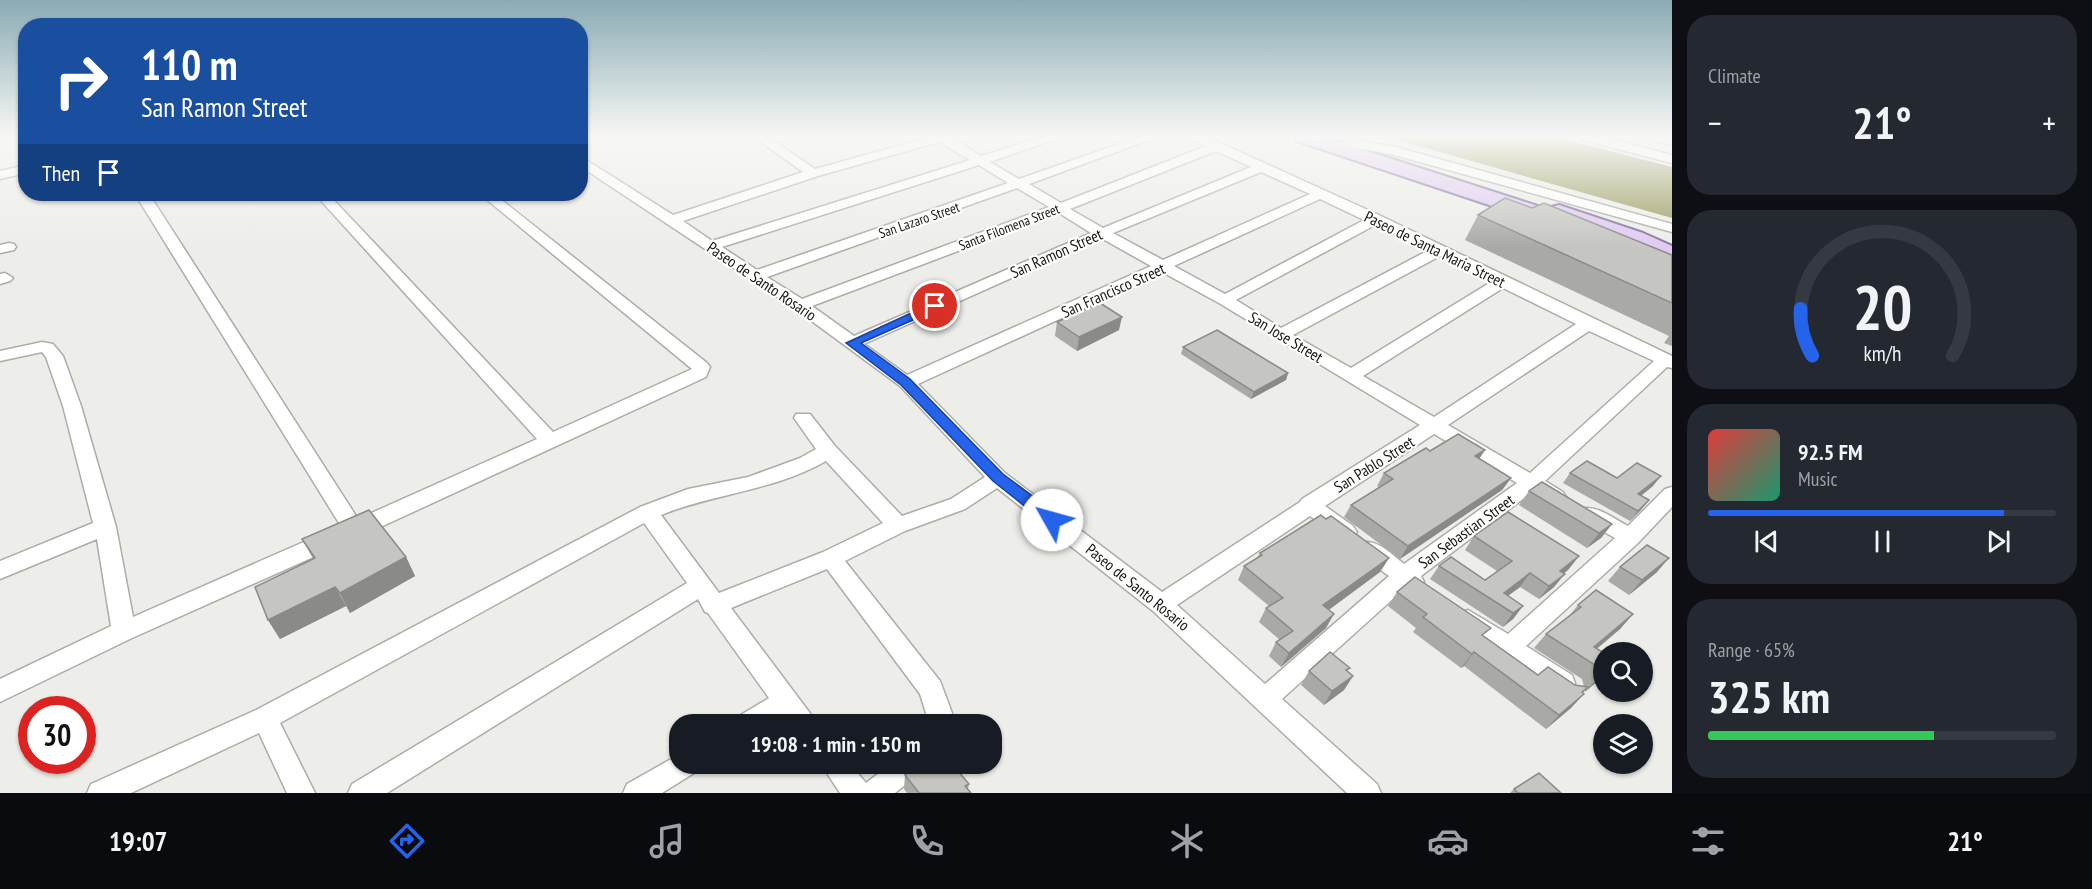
<!DOCTYPE html>
<html lang="en">
<head>
<meta charset="utf-8">
<style>
	body { margin:0; font-family:"PT Sans Narrow",sans-serif; background:#242831; color:#f1f3f6; height:100vh; display:flex; flex-direction:column; font-size:22px; white-space:nowrap }
	* { box-sizing:border-box; margin:0 }
	p { font-size:20px; color:#9ea1a6 }
	.icon { flex:none; width:33px; height:33px; fill:none; stroke:currentColor; stroke-width:2; stroke-linecap:round; stroke-linejoin:round }
	.map { position:relative; flex:1; overflow:hidden }
	.sheet { display:flex; flex-direction:column; gap:15px; padding:15px; background:#0d0f14; width:420px }
	.sheet>* { flex:none }
	.top-card { position:absolute; left:18px; top:18px; width:570px; height:183px; border-radius:24px; box-shadow:0 2px 4px #0004; background:#1a4fa0; color:#fff; overflow:hidden }
	.fabs { position:absolute; left:1593px; top:642px; display:grid; gap:12px }
	.fabs a { display:grid; place-items:center; width:60px; height:60px; border-radius:50%; background:#171b24; box-shadow:0 2px 4px #0004; font-size:30px }
	.speed { position:absolute; left:18px; top:696px; display:flex; gap:12px; font-size:30px; font-weight:700; text-align:center }
	.speed>* { display:grid; place-content:center; width:78px; height:78px; border-radius:50%; background:#171b24; box-shadow:0 2px 4px #0004; line-height:1 }
	.speed .limit { border:9px solid #d22; background:#fff; color:#111 }
	.pin { position:absolute; display:grid; place-items:center; width:51px; height:51px; color:#fff; margin:-26px; border:3px solid #fff; border-radius:50%; box-shadow:0 2px 6px #0007 }
	.me { position:absolute; width:66px; margin:-33px; rotate:308deg; stroke-linejoin:round; filter:drop-shadow(0 0 4px #0008) }
	.turn { display:flex; align-items:center; gap:21px; height:126px; padding:0 24px; font-size:27px }
	.turn .icon { width:78px; height:78px; stroke-width:2.5 }
	.turn b { display:block; font-size:42px; line-height:51px }
	.then { display:flex; align-items:center; height:57px; padding:0 24px; background:#0003; gap:12px; font-size:22px }
	.big { font-size:45px; font-weight:600; line-height:1.1 }
	.sheet .widget { flex:1; display:flex; flex-direction:column; justify-content:center; gap:9px; min-width:0; padding:0 21px; border-radius:24px; background:#242831 }
	.sheet .dial { align-items:center; gap:0 }
	.dial svg { height:156px; overflow:visible; fill:none; stroke:#363941; stroke-width:7; stroke-linecap:round; text-anchor:middle }
	.dial text { fill:#f1f3f6; stroke:none }
	.song { display:flex; align-items:center; gap:18px }
	.cover { width:72px; height:72px; border-radius:9px; background:linear-gradient(135deg,hsl(0 70% 55%),hsl(160 70% 35%)) }
	.played { height:6px; border-radius:3px; background:linear-gradient(90deg,#2563eb 85%,#363941 85%) }
	.keys { display:flex; justify-content:space-around; direction:ltr }
	.heat { display:flex; justify-content:space-between; align-items:center; font-size:33px; direction:ltr }
	.charge { height:9px; border-radius:4px; background:linear-gradient(90deg,#34c759 65%,#363941 0) }
	.trip { position:absolute; left:669px; top:714px; width:333px; height:60px; border-radius:24px; background:#171b24; box-shadow:0 2px 4px #0004; font-weight:600; line-height:60px; text-align:center }
	.menu { display:flex; height:96px; justify-content:space-around; align-items:center; background:#090b0e; color:#9ea1a6 }
	.menu .icon { width:42px; height:42px }
	.menu .selected { color:#2563eb }
	.menu b { font-size:27px; color:#f1f3f6 }
	main { display:flex; flex:1; min-height:0 }
	.map>svg:first-child { display:block }
	.water { fill:#9d9e65 }
	.lines { fill:none; stroke-linecap:round; stroke-linejoin:round }
	.street-casing { stroke:#acaca8; stroke-width:3 }
	.primary-casing { stroke:#8b749e; stroke-width:4 }
	.street { fill:#fff; fill-rule:evenodd }
	.primary { fill:#dfcaf2; fill-rule:evenodd }
	.wall { fill:#a9a9a6 }
	.shaded-wall { fill:#8a8a87 }
	.building { fill:#c5c5c1; stroke:#8a8a87; stroke-width:1.5 }
	.route { fill:#2563eb; stroke:#184099; stroke-width:1.5 }
	.labels { text-anchor:middle; stroke-width:4.5; stroke-linejoin:round; paint-order:stroke }
	.far-street-label { font-size:14px; fill:#151513; stroke:#fffffe }
	.street-label { font-size:16px; fill:#151513; stroke:#fffffe }
</style>
</head>
<body>
<main>
<div class="map">
<svg width="1672" height="793" viewBox="0 0 1672 793">
	<rect width="100%" height="100%" fill="#edede9"/>
	<path class="water" d="M1387 137H1556L1672 167V218Z"/>
	<g class="lines">
		<defs>
			<path id="street" d="M754 137H768L815 169 930 137H950L981 156 1043 137H1062L990 162 1019 179 1139 137H1157L1029 184 1061 203 1206 146 1191 137H1207L1381 216 1672 356V368L1667 367 1545 481 1563 492 1566 497 1563 502C1551 506 1543 499 1532 492L1421 576 1424 582 1421 588 1413 591 1405 588 1282 699 1377 784 1381 793H1347L1153 611 997 488 965 509 905 531 845 561 940 681 952 713 950 724H924L926 713 920 694 827 569 731 608 812 716 816 724H788L783 717 770 724H735L739 716 769 698 708 613 705 612 698 599 387 793H348L352 784 687 583 644 523 280 723 315 793H287L259 733 131 793H87L91 784 256 710 640 507 688 489 748 477 800 458 816 449 794 418 796 414H810L835 446 902 516 951 499 985 477 900 386 794 308 580 166V156L673 215 803 172ZM939 142 970 160 712 241 683 221 818 176ZM1216 151 1251 167 1103 228 1070 209ZM979 165 1008 183 757 270 722 247ZM1261 172 1310 194 1163 260 1113 233ZM1017 188 1049 207 802 299 767 277ZM1320 199 1364 220 1225 294 1174 266ZM1059 213 1091 233 854 336 812 306ZM1375 225 1429 250 1281 328 1236 300ZM1101 238 1151 266 907 375 864 344ZM1440 256 1491 282 1351 368 1293 335ZM1162 272 1219 303 1420 425 1302 499 1300 502 1162 592 1005 473 918 384ZM1503 288 1576 324 1434 417 1363 376ZM1589 331 1654 361 1530 473 1448 425ZM1434 434 1517 483 1404 564C1392 555 1377 538 1360 543L1357 549 1360 555 1389 576 1265 684 1177 605 1310 516C1323 525 1337 543 1353 538L1357 532 1353 526 1325 506ZM826 461 883 523 823 552 719 593 661 515C715 493 774 491 826 461Z
				M1581 137H1602L1672 155V163L1583 140Z
				M1652 137H1672V145L1654 140Z
				M1348 139 1396 147 1672 224V232L1391 154 1344 146 1342 143Z
				M26 165V173L0 179V171Z
				M135 194H149L358 519 537 439 315 194H328L553 432 692 369 480 194H494L707 363 710 367 706 377 361 536 354 538 347 536Z
				M9 243 14 244 16 247 14 250 0 253V245Z
				M5 273 13 278 10 281 0 284V274Z
				M42 342 53 344 63 356 81 406 116 527 133 617 322 534 330 532 338 534 341 540 338 546 132 638 0 702V679L111 626 97 539 0 579V561L93 523 63 406 46 357 42 352 0 361V351Z
				M1672 487V507L1638 543 1526 646 1572 675 1575 683 1572 691 1563 694 1554 691 1460 627 1456 620 1460 613 1468 610 1508 634 1615 538 1581 519 1578 514 1581 509C1596 504 1614 519 1628 526L1665 489Z
				M680 754V764H698L694 773 662 793H623L627 784Z
				M821 764H850L866 783 891 764H924L920 773 895 793H840Z"/>
			<path id="primary" d="M1295 137H1324L1544 208 1547 213 1544 218 1536 220 1528 218 1297 141Z
				M1559 205 1643 233 1672 246V262L1627 243 1551 217 1548 212 1551 207Z"/>
		</defs>
		<use href="#street" class="street-casing"/>
		<use href="#primary" class="primary-casing"/>
		<use href="#street" class="street"/>
		<use href="#primary" class="primary"/>
	</g>
	<path class="wall" d="M1532 208 1672 255V346L1664 343 1669 336 1465 240 1478 215Z
		M1057 322 1119 330 1077 351 1055 336Z
		M1183 347 1288 373 1286 380 1251 399 1181 354Z
		M1485 450 1479 459 1511 478 1502 490 1400 559 1344 517 1351 505 1379 487 1377 486 1384 473 1430 451Z
		M1570 473 1617 478 1653 486 1641 496 1649 500 1630 521 1563 483Z
		M1529 491 1612 524 1601 538 1587 548 1519 505Z
		M1474 536 1579 556 1568 570 1564 573 1554 587 1539 599 1520 587 1508 596 1523 606 1513 619 1503 627 1430 579 1439 566 1485 580 1497 571 1465 550Z
		M302 539 406 557 415 576 350 613 346 606 280 639 268 620 313 559Z
		M1260 553 1389 558 1380 572 1329 610 1326 628 1281 667 1269 656 1276 642 1280 640 1259 622 1266 608 1269 606 1238 580 1244 566 1257 558Z
		M1620 567 1657 572 1629 595 1608 581Z
		M1397 592 1484 636 1538 675 1584 687 1582 679 1534 648 1546 634 1569 616 1578 605 1633 614 1620 629 1597 649 1604 676 1585 692V690L1571 708 1546 729 1464 666 1461 668 1413 632 1416 628 1388 606Z
		M1309 671H1347L1353 676 1344 690 1324 705 1301 685Z
		M905 775 969 784 968 789 971 793H907L904 789Z
		M1514 789 1561 793H1510Z"/>
	<path class="shaded-wall" d="M1122 317 1119 330 1077 351 1079 337Z
		M1288 373 1286 380 1251 399 1254 392Z
		M1485 450 1477 462 1475 456Z
		M1661 476 1653 486 1630 504 1638 494Z
		M1511 478 1502 490 1400 559 1408 546Z
		M1649 500 1641 510 1630 521 1638 511Z
		M1612 524 1601 538 1587 548 1599 533Z
		M1579 556 1568 570 1549 584 1560 571Z
		M406 557 415 576 350 613 340 593Z
		M1389 558 1380 572 1316 619 1323 605Z
		M1669 558 1657 572 1629 595 1642 580Z
		M1530 573 1520 587 1498 603 1504 593Z
		M1565 574 1554 587 1539 599 1549 586Z
		M335 587 346 606 280 639 268 620Z
		M1523 606 1513 619 1503 627 1513 613Z
		M1334 614 1326 628 1281 667 1289 653Z
		M1633 614 1620 629 1585 658 1594 647Z
		M1474 652 1464 666 1461 668 1472 654Z
		M1604 673 1603 676 1585 692 1598 678Z
		M1353 676 1344 690 1324 705 1332 691Z
		M1584 694 1571 708 1546 729 1559 715Z"/>
	<path class="building" d="M1505 198 1532 208 1544 203 1672 255V303L1478 215Z
		M1100 303 1122 317 1079 337 1057 322Z
		M1217 330 1288 373 1254 392 1183 347Z
		M1458 434 1485 450 1475 456 1511 478 1408 546 1351 505 1393 479 1384 473 1426 448 1430 451Z
		M1587 461 1617 478 1637 463 1661 476 1638 494 1649 500 1638 511 1570 473Z
		M1542 482 1612 524 1599 533 1529 491Z
		M369 510 406 557 340 593 335 587 268 620 255 587 315 558 302 539Z
		M1508 512 1579 556 1560 571 1565 574 1549 586 1530 573 1504 593 1523 606 1513 613 1439 566 1451 557 1485 580 1512 561 1474 536Z
		M1321 515 1326 519 1331 516 1389 558 1323 605 1334 614 1289 653 1276 642 1293 631 1266 608 1283 598 1244 566 1262 555 1260 553Z
		M1647 545 1669 558 1642 580 1620 567Z
		M1415 577 1491 628 1482 635 1538 675 1548 667 1575 685 1588 687 1582 692 1584 694 1559 715 1474 652 1472 654 1423 617 1427 614 1397 592Z
		M1596 590 1633 614 1594 647 1604 653V673L1598 678 1595 665 1546 634 1581 607 1578 605Z
		M1330 652 1350 668 1346 670 1353 676 1332 691 1309 671Z
		M919 764H952L969 784 965 786 971 793H919L905 775Z
		M1539 773 1561 793H1518L1514 789Z"/>
	<linearGradient id="sky" x2="0" y2="1"><stop stop-color="#8aabb4"/><stop offset="0.55" stop-color="#f7f7f5"/><stop offset="1" stop-color="#f7f7f5" stop-opacity="0"/></linearGradient>
	<rect width="1672" height="248" fill="url(#sky)"/>
	<path class="route" d="M935 302 940 303V308L861 343 910 379 1003 474 1058 515 1060 520 1058 524H1047L993 481 901 385 846 343Z"/>
	<g class="labels">
		<g class="far-street-label">
			<text transform="translate(919 220) rotate(-19)" y="5">San Lazaro Street</text>
			<text transform="translate(1009 227) rotate(-21)" y="5">Santa Filomena Street</text>
		</g>
		<g class="street-label">
			<text transform="translate(1435 249) rotate(26)" y="6">Paseo de Santa Maria Street</text>
			<text transform="translate(1056 253) rotate(-24)" y="6">San Ramon Street</text>
			<text transform="translate(762 281) rotate(34)" y="6">Paseo de Santo Rosario</text>
			<text transform="translate(1113 290) rotate(-24)" y="6">San Francisco Street</text>
			<text transform="translate(1286 337) rotate(31)" y="6">San Jose Street</text>
			<text transform="translate(1374 464) rotate(-32)" y="6">San Pablo Street</text>
			<text transform="translate(1466 531) rotate(-36)" y="6">San Sebastian Street</text>
			<text transform="translate(1138 587) rotate(39)" y="6">Paseo de Santo Rosario</text>
		</g>
	</g>
</svg>
<div class="fabs">
<a><svg class="icon" aria-label="search" viewBox="0 0 24 24"><circle cx="10" cy="10" r="6"/><path d="M15 15l6 6"/></svg></a>
<a><svg class="icon" aria-label="layers" viewBox="0 0 24 24"><path d="M12 4l9 5-9 5-9-5zM3 14l9 5 9-5"/></svg></a>
</div>
<div class="speed"><div class="limit">30</div></div>
<div class="pin" style="left:935px;top:306px;background:#d93025"><svg class="icon" aria-label="arrive" viewBox="0 0 24 24"><path d="M6 21V4h12l-3 4 3 4H6"/></svg></div>
<svg class="me" style="left:1052px;top:520px" viewBox="-20 -20 40 40"><circle r="19" fill="#fff"/><path d="M0-13L10 11 0 6-10 11z" fill="#2563eb"/></svg>
<div class="trip">19:08 · 1 min · 150 m</div>
<div class="top-card">
<div class="turn"><svg class="icon" aria-label="right" viewBox="0 0 24 24"><path d="M7 20v-9h11M14 6l5 5-5 5"/></svg><div><b>110 m</b>San Ramon Street</div></div>
<div class="then">Then<svg class="icon" aria-label="arrive" viewBox="0 0 24 24"><path d="M6 21V4h12l-3 4 3 4H6"/></svg></div>
</div>
</div>
<section class="sheet">
<div class="widget"><p>Climate</p>
<div class="heat"><a>−</a><b class="big">21°</b><a>+</a></div>
</div>
<div class="widget dial"><svg viewBox="0 0 100 80">
<path d="M14 69A42 42 0 1 1 86 69"/>
<path d="M14 69A42 42 0 0 1 8 45" stroke="#2563eb"/>
<text x="50" y="56" font-size="32" font-weight="700">20</text>
<text x="50" y="72" font-size="11">km/h</text>
</svg></div>
<div class="widget">
<div class="song"><i class="cover"></i><div><b>92.5 FM</b><p>Music</p></div></div>
<div class="played"></div>
<div class="keys"><svg class="icon" aria-label="previous" viewBox="0 0 24 24"><path d="M18 5L8 12l10 7zM5 5v14"/></svg><svg class="icon" aria-label="pause" viewBox="0 0 24 24"><path d="M8 5v14M16 5v14"/></svg><svg class="icon" aria-label="next" viewBox="0 0 24 24"><path d="M6 5l10 7-10 7zM19 5v14"/></svg></div>
</div>
<div class="widget"><p>Range · 65%</p><b class="big">325 km</b><div class="charge"></div></div>
</section>
</main>
<nav class="menu">
<b>19:07</b>
<svg class="icon selected" aria-label="directions" viewBox="0 0 24 24"><path d="M12 3l9 9-9 9-9-9zM9 14v-3h6M13 9l2 2-2 2"/></svg>
<svg class="icon" aria-label="music" viewBox="0 0 24 24"><path d="M9 18V5l10-2v13"/><circle cx="6" cy="18" r="3"/><circle cx="16" cy="16" r="3"/></svg>
<svg class="icon" aria-label="phone" viewBox="0 0 24 24"><path d="M5 4h4l2 5-3 2q2 4 5 5l2-3 5 2v4C11 20 4 13 5 4z"/></svg>
<svg class="icon" aria-label="climate" viewBox="0 0 24 24"><path d="M12 3v18M4 7l16 10M4 17L20 7"/></svg>
<svg class="icon" aria-label="car" viewBox="0 0 24 24"><path d="M5 17H2v-5l4-1 3-4h7l3 4 3 1v5h-3M9 17h6M6 11h13"/><circle cx="7" cy="17" r="2"/><circle cx="17" cy="17" r="2"/></svg>
<svg class="icon" aria-label="filters" viewBox="0 0 24 24"><path d="M4 7h16M4 17h16"/><circle cx="9" cy="7" r="2"/><circle cx="15" cy="17" r="2"/></svg>
<b>21°</b>
</nav>
</body>
</html>
